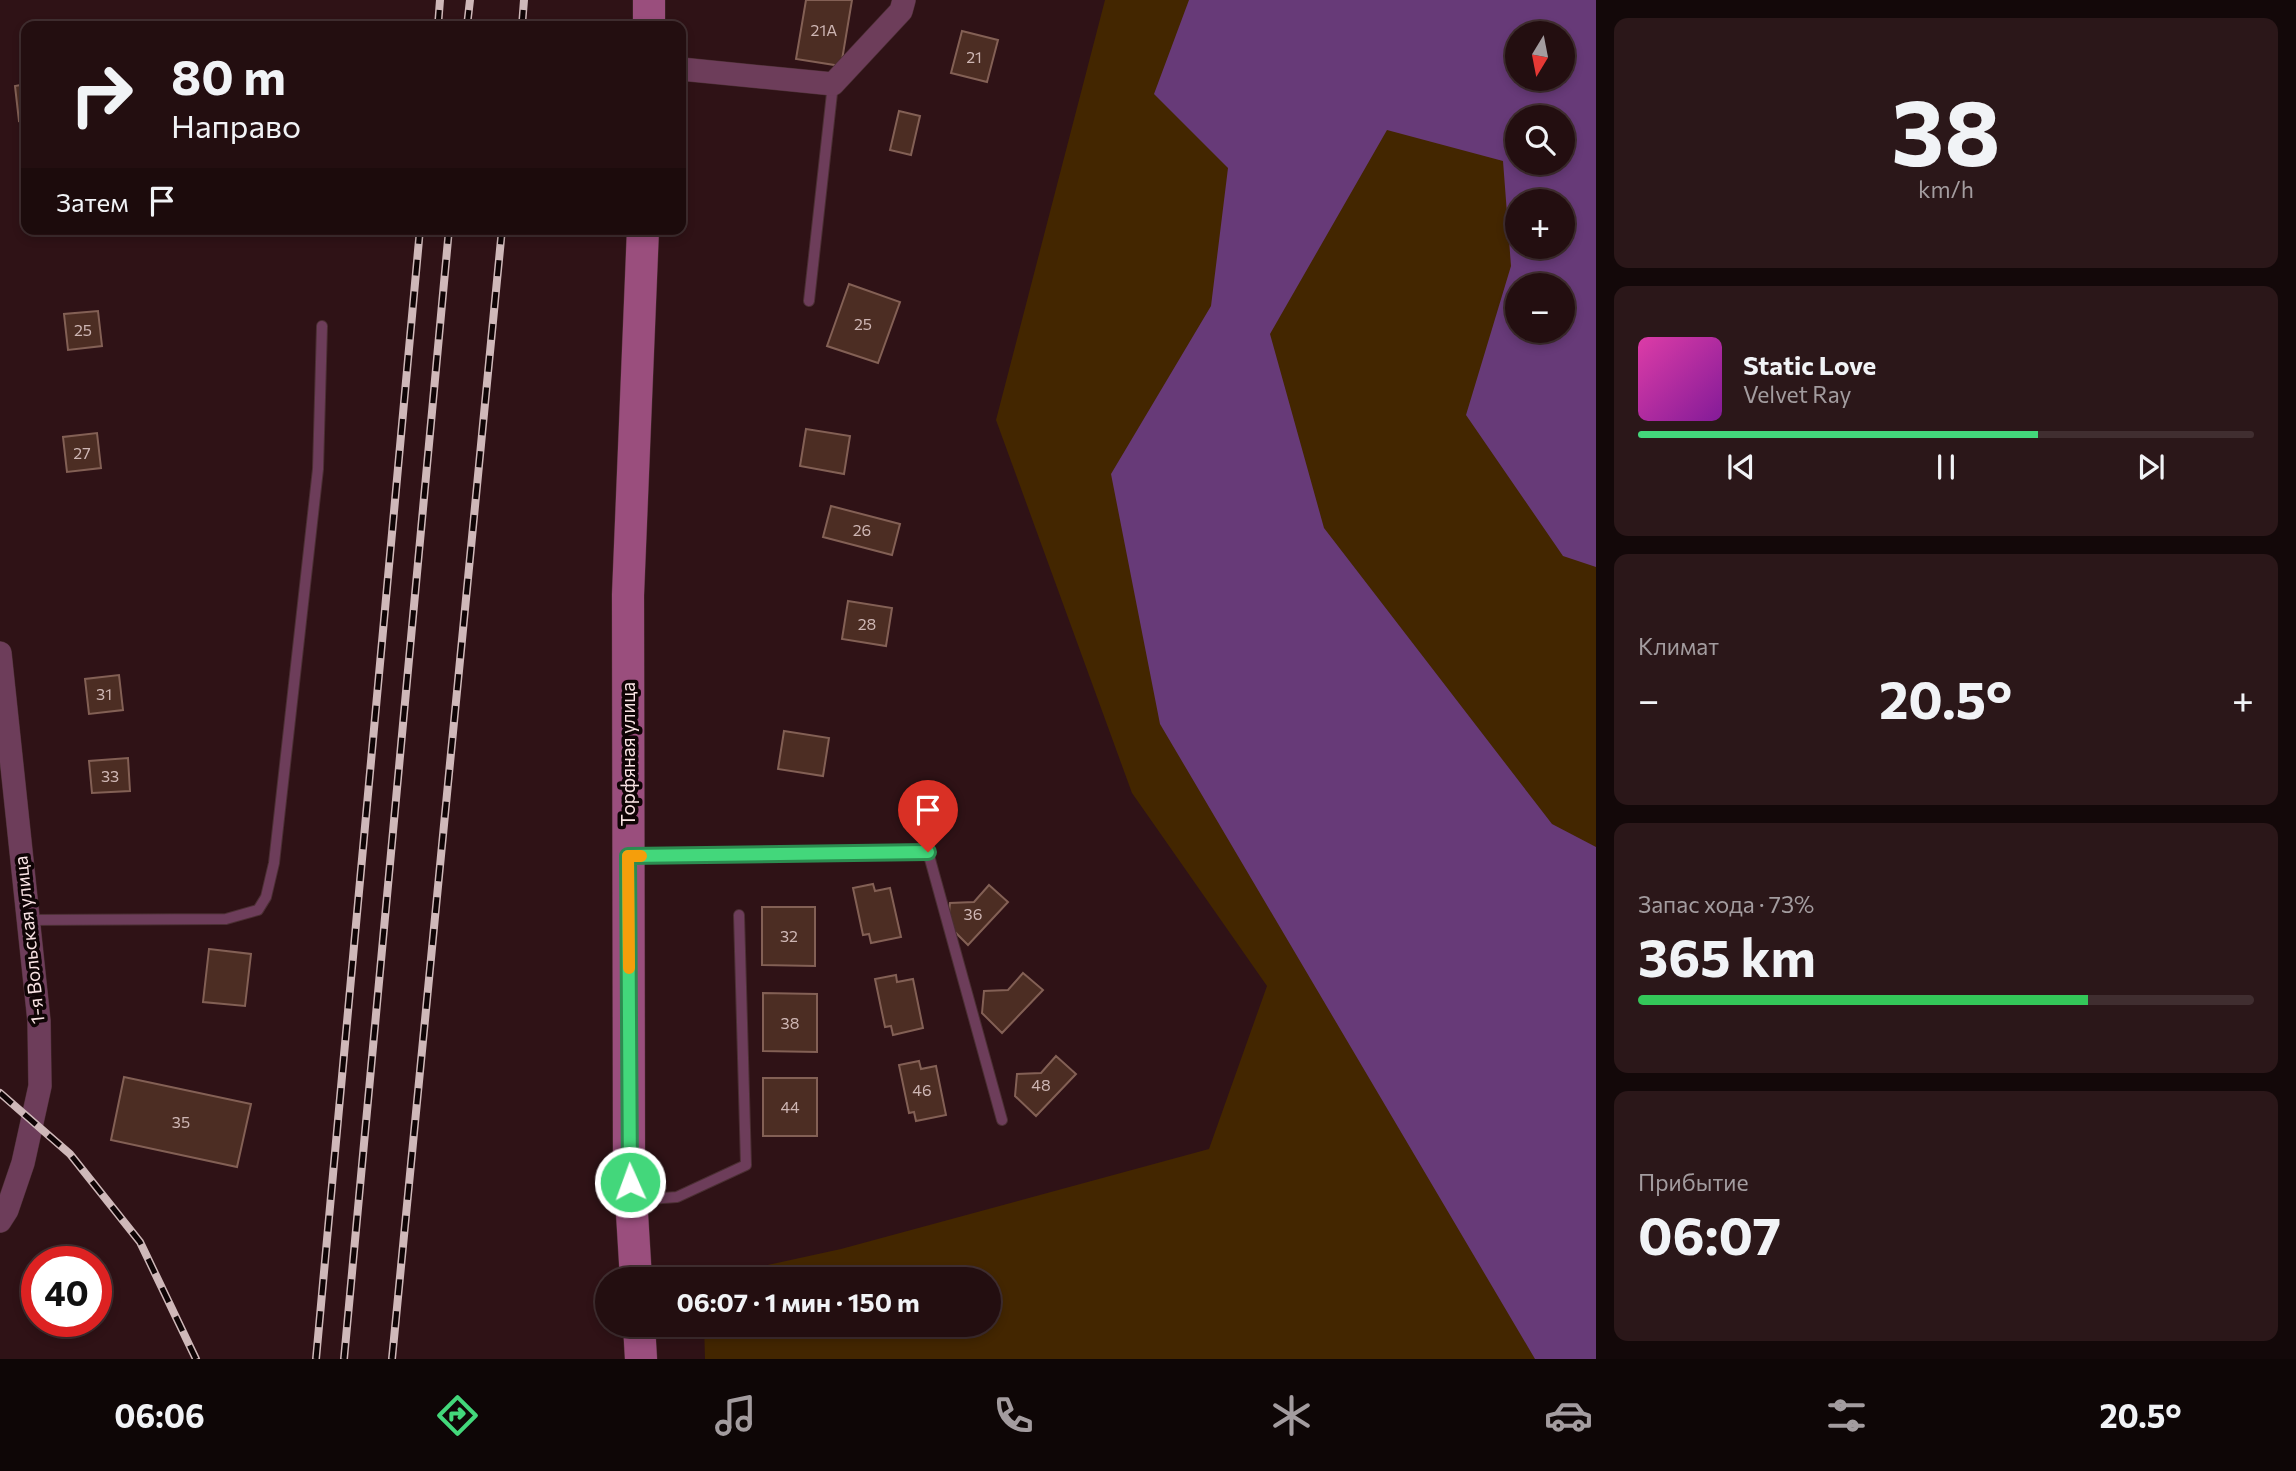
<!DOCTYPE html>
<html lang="ru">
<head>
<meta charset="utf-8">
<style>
	body { margin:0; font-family:Commissioner,sans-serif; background:#2b1719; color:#f1f3f6; height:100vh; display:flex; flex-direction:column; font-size:26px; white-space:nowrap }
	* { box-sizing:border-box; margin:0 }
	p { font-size:23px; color:#a39c9f }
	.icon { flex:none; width:38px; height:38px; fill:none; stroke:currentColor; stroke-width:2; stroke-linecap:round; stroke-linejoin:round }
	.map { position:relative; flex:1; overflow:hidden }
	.panel { display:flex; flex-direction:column; gap:18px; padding:18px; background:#130809; width:700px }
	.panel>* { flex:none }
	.top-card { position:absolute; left:21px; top:21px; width:665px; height:214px; border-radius:14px; box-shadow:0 4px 10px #0003,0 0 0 2px #402e30; background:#230e10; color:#f1f3f6; overflow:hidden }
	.needle { width:46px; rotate:190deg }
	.controls { position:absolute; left:1505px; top:21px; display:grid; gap:14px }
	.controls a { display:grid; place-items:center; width:70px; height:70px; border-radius:50%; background:#230e10; box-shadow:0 4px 10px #0003,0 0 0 2px #402e30; font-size:35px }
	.speed { position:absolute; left:21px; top:1246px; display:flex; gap:14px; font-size:35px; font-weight:700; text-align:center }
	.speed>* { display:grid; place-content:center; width:91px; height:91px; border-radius:50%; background:#230e10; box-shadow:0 4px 10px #0003,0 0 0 2px #402e30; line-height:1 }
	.speed .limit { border:10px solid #d22; background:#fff; color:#111 }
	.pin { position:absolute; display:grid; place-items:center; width:60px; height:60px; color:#fff; margin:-72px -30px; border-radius:50% 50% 50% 0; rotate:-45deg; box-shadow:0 0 7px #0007 }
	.pin .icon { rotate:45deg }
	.me { position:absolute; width:77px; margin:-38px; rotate:358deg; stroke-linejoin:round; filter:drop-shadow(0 0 5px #0008) }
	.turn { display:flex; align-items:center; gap:24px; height:147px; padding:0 35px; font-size:32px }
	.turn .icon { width:91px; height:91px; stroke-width:2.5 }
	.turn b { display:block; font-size:49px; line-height:60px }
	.then { display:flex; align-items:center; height:66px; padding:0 35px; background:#0003; gap:14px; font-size:26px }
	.big { font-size:52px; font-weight:700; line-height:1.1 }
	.panel .tile { flex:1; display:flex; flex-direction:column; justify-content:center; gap:10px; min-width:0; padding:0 24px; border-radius:14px; background:#2b1719 }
	.panel .dial { align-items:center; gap:0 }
	.dial b { font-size:91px; line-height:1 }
	.song { display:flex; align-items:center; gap:21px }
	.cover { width:84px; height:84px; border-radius:10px; background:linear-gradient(135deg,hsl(320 70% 55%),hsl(290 70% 35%)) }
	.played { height:7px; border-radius:4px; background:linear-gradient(90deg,#43d77b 65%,#402e30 65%) }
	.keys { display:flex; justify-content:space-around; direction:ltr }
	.heat { display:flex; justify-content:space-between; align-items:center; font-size:38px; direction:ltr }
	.charge { height:10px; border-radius:5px; background:linear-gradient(90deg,#34c759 73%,#402e30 0) }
	.trip { position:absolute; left:595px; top:1267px; width:406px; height:70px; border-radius:35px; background:#230e10; box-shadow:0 4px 10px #0003,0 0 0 2px #402e30; font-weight:700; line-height:70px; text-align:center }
	.dock { display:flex; height:112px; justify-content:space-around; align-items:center; background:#0e0606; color:#a39c9f }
	.dock .icon { width:49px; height:49px }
	.dock .current { color:#43d77b }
	.dock b { font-size:32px; color:#f1f3f6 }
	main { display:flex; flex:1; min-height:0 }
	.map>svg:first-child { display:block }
	.green { fill:#432600; fill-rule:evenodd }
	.water { fill:#673a78; fill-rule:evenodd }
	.building { fill:#4c2d23; stroke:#836055; stroke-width:2 }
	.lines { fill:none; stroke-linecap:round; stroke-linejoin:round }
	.lane-casing { stroke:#4b2f33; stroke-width:12 }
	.street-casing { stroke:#4b2f33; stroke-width:24 }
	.secondary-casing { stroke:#4b2f33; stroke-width:33 }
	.lane { stroke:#6d3d5a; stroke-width:10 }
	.street { stroke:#6d3d5a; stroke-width:23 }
	.secondary { stroke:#9a4e7d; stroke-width:32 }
	.rail-casing { stroke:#cfb8b9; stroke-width:8 }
	.rail { stroke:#0f0405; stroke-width:5; stroke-dasharray:16; stroke-linecap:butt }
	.route-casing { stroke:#2c8c50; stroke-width:18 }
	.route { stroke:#43d77b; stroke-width:12 }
	.slow { stroke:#f59e0b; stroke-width:12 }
	.labels { text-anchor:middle; stroke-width:7; stroke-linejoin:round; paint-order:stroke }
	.number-label { font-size:16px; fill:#ceb6b4 }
	.street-label { font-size:19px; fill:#f9e3e4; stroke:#0f0405 }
</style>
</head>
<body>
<main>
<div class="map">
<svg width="1596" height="1359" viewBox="0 0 1596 1359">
	<rect width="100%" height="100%" fill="#2f1216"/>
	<path class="green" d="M1105 0H1596V1359H705L704 1325H989V1279H703L841 1249 1209 1149 1267 986 1132 793 996 420ZM1517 33H1563V79H1517ZM1517 117H1563V163H1517ZM1517 201H1563V247H1517ZM1517 285H1563V331H1517Z"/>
	<path class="water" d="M1189 0H1596V567L1563 556 1466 415 1511 266 1503 161 1387 130 1270 334 1324 528 1552 824 1596 847V1359H1535L1160 724 1111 474 1211 306 1228 168 1154 94ZM1517 33H1563V79H1517ZM1517 117H1563V163H1517ZM1517 201H1563V247H1517ZM1517 285H1563V331H1517Z"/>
	<path class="building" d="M806 0H852L841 66 796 59Z
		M962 31 998 40 987 82 951 73Z
		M26 84V120L19 121 15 86Z
		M899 111 920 116 911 155 890 150Z
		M849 284 900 302 878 363 827 346Z
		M98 311 102 346 68 350 64 314Z
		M806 429 850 436 844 474 800 466Z
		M97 433 101 468 67 472 63 437Z
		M831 506 900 524 892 555 823 537Z
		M848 601 892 608 886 646 842 639Z
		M119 675 123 710 89 714 85 679Z
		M784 731 829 738 823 776 778 769Z
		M128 758 130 791 92 793 89 761Z
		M873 884 875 891 890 888 901 937 871 943 869 934 863 935 853 888Z
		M989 885 1008 902 968 945 948 925 950 903 974 902Z
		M762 907H815V966L762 965Z
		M209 949 251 954 245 1006 203 1002Z
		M1023 973 1043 990 1002 1033 982 1013 984 991 1008 990Z
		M896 975 897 982 913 979 923 1028 893 1035 891 1026 885 1027 875 979Z
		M763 993 817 994V1052L763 1051Z
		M1056 1056 1076 1074 1036 1116 1015 1096 1017 1074 1041 1073Z
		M919 1061 921 1069 936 1066 946 1115 916 1121 914 1112 909 1113 899 1065Z
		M124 1077 251 1104 237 1167 111 1140Z
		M763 1078H817V1136H763Z"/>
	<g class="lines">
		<defs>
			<path id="lane" d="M809 301 833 84
				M631 856 928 852 1002 1120
				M27 920 226 919 258 910 266 897 274 863 318 469 322 326
				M635 1200 677 1197 746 1165 739 915"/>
			<path id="street" d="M681 69 833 84 901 11 904 0
				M0 653 39 1021 40 1086 23 1163 7 1210 0 1221"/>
			<path id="secondary" d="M649 0V26
				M636 1279 629 1164 628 595 643 229
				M639 1325 641 1359"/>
		</defs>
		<use href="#lane" class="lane-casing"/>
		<use href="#street" class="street-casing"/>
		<use href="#secondary" class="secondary-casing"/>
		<use href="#lane" class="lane"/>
		<use href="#street" class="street"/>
		<use href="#secondary" class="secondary"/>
		<defs>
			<path id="rail" d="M438 26 440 0
				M467 26 470 0
				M522 26 524 0
				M0 1093 70 1154 140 1242 196 1359
				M316 1359 420 229
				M344 1359 449 229
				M392 1359 502 229"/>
		</defs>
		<use href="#rail" class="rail-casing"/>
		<use href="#rail" class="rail"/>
	</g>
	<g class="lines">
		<defs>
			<path id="route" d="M630 1182 628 856 928 852"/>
		</defs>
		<use href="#route" class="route-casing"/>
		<use href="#route" class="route"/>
		<path class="slow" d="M629 968 628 856H641"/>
	</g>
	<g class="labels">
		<g class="number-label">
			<text x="824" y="36">21А</text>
			<text x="974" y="63">21</text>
			<text x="863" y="330">25</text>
			<text x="83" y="336">25</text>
			<text x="82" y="459">27</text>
			<text x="862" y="536">26</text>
			<text x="867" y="630">28</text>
			<text x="104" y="700">31</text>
			<text x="110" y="782">33</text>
			<text x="973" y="920">36</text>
			<text x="789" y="942">32</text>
			<text x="790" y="1029">38</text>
			<text x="1041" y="1091">48</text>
			<text x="922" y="1096">46</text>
			<text x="790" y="1113">44</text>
			<text x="181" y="1128">35</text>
		</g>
		<g class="street-label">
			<text transform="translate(628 754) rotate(-90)" y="7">Торфяная улица</text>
			<text transform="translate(29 940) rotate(-96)" y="7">1-я Вольская улица</text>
		</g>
	</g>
</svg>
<div class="controls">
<a><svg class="needle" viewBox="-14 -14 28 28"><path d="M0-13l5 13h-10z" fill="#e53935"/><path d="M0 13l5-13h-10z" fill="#a39c9f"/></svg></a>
<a><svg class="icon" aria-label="search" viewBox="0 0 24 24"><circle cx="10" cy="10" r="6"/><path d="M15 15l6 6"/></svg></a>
<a>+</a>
<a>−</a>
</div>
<div class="speed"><div class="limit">40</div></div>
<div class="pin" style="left:928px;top:852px;background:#d93025"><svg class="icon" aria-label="arrive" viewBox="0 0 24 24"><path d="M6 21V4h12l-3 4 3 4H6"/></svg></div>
<svg class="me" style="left:630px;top:1182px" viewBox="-20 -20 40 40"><circle r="17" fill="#43d77b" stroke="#fff" stroke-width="3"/><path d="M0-11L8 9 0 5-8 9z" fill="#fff"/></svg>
<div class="trip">06:07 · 1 мин · 150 m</div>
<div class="top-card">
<div class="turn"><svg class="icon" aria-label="right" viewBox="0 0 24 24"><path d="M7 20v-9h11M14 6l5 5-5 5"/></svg><div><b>80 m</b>Направо</div></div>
<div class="then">Затем<svg class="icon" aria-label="arrive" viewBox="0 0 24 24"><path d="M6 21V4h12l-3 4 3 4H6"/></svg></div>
</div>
</div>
<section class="panel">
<div class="tile dial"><b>38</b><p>km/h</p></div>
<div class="tile">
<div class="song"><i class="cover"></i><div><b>Static Love</b><p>Velvet Ray</p></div></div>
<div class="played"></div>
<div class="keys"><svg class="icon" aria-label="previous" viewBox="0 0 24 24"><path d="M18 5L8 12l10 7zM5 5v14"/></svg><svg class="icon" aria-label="pause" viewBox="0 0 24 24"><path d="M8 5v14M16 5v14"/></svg><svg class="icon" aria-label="next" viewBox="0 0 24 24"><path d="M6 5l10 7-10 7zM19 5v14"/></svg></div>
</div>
<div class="tile"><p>Климат</p>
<div class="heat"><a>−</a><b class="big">20.5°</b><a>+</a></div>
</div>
<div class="tile"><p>Запас хода · 73%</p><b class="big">365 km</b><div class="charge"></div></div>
<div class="tile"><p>Прибытие</p><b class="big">06:07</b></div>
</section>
</main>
<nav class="dock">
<b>06:06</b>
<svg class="icon current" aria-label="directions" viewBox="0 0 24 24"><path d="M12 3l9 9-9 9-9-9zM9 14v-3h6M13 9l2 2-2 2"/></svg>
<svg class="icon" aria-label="music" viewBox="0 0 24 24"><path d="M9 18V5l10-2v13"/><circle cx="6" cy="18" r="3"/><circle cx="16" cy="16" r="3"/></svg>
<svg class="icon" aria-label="phone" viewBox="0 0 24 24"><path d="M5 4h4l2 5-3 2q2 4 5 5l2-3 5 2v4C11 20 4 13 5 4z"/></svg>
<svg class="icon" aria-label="climate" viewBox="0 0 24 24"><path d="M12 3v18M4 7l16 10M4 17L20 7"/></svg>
<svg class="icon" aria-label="car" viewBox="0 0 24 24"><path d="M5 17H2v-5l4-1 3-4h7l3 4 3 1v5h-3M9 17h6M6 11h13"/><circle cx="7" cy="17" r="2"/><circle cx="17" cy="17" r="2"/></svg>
<svg class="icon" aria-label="filters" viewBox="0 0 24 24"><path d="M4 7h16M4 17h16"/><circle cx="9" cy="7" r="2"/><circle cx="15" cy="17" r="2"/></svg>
<b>20.5°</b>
</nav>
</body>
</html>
